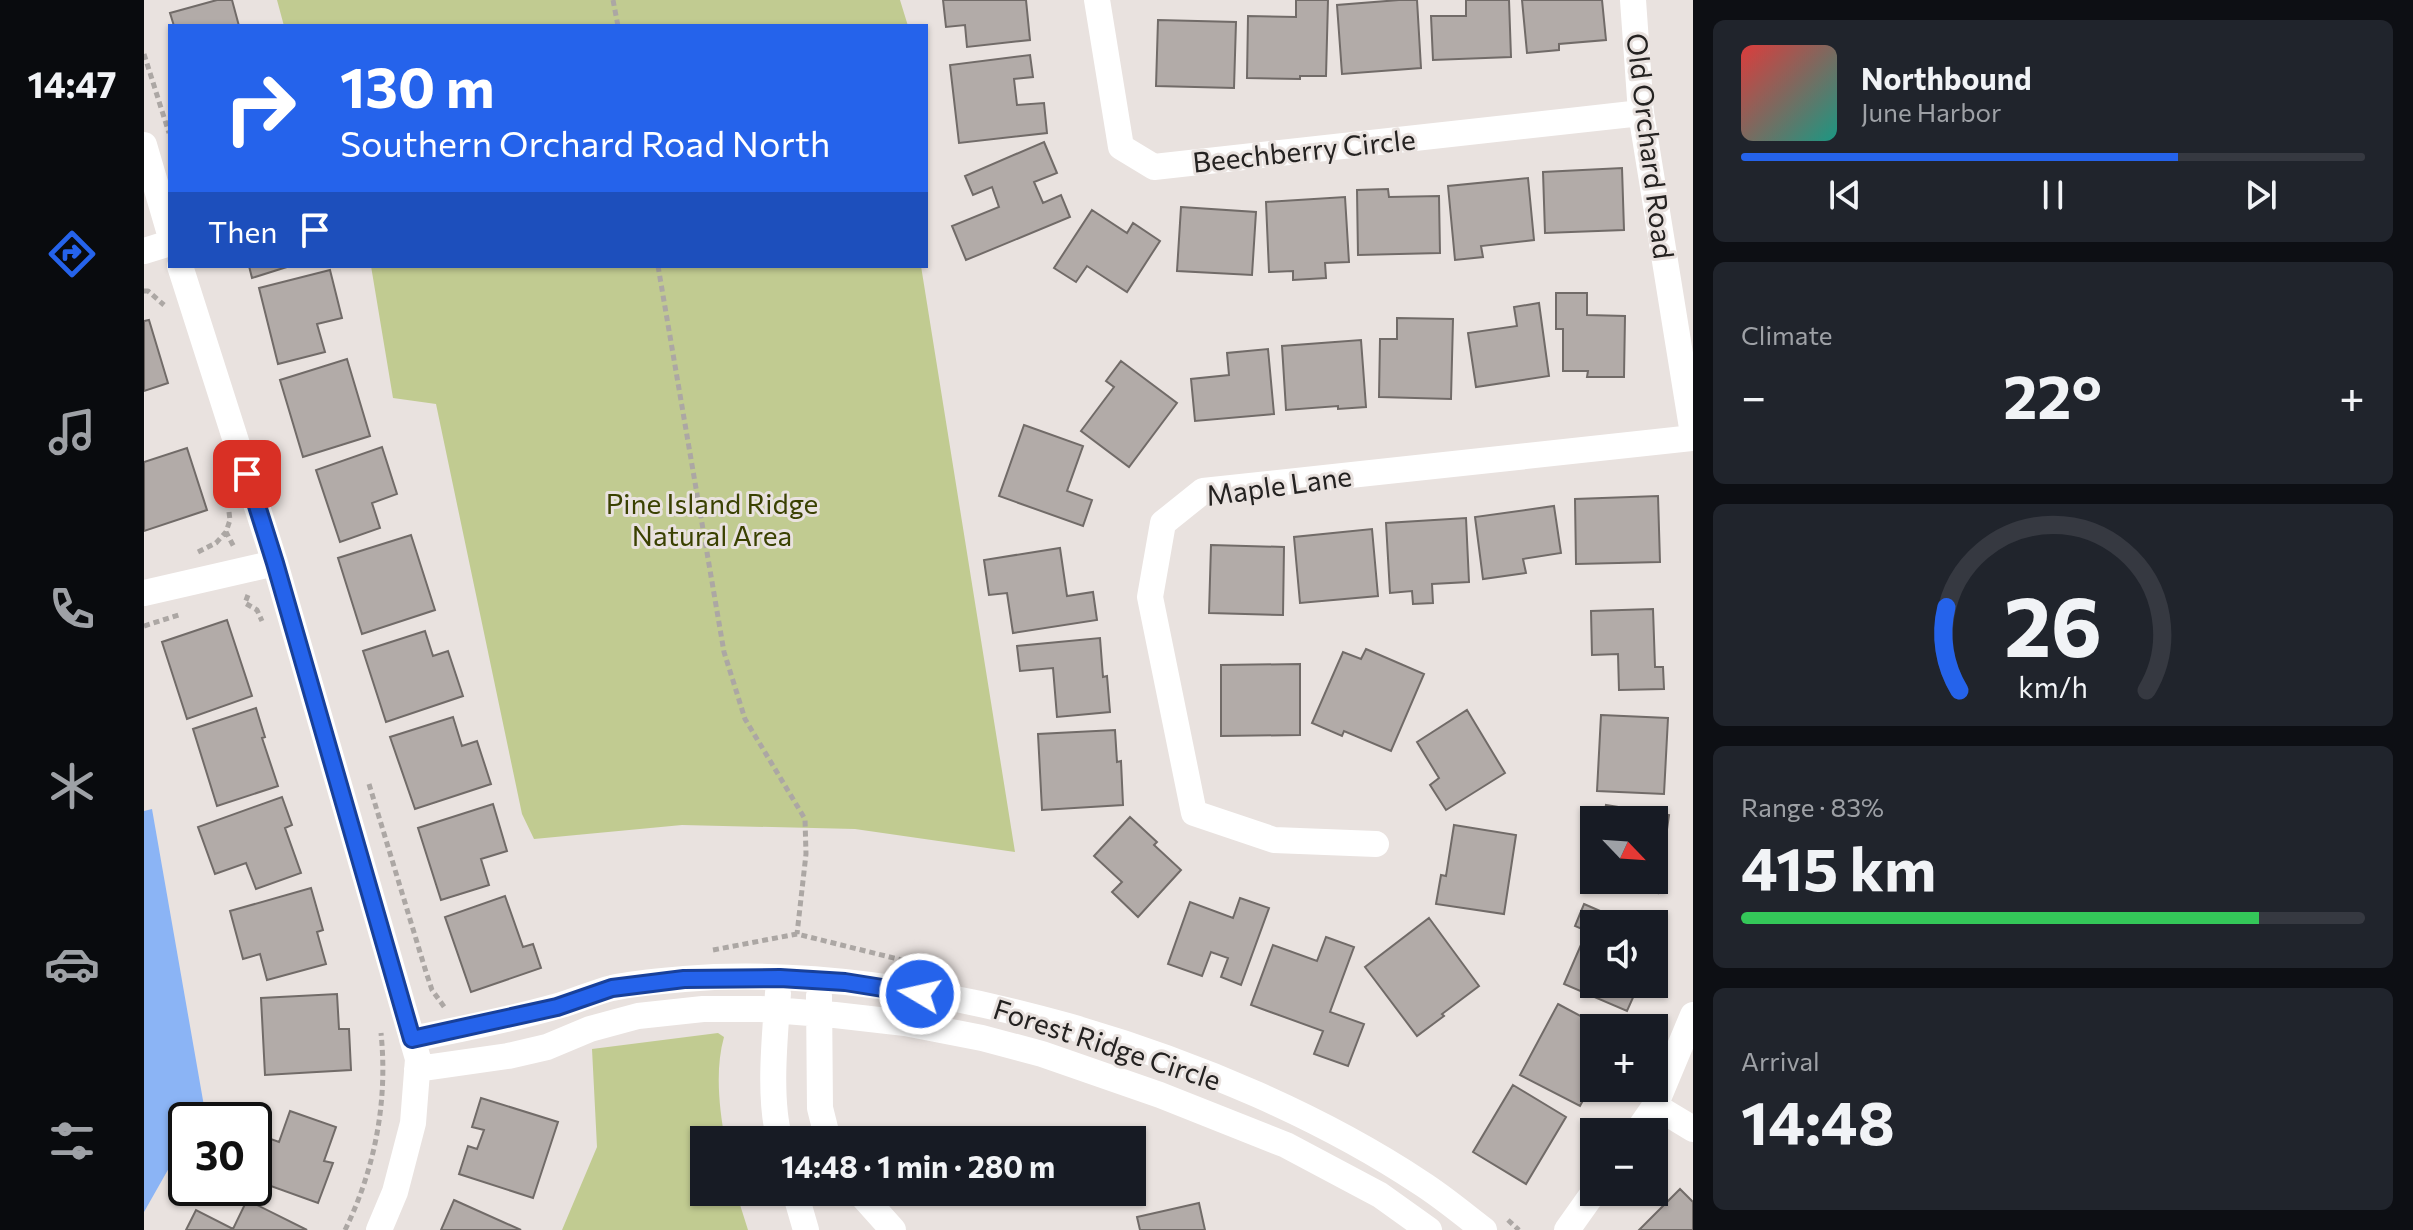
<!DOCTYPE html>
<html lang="en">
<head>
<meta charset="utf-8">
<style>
	body { margin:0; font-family:Commissioner,sans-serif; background:#20242c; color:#f1f3f6; height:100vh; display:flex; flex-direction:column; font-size:30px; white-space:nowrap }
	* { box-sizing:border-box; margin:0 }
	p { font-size:26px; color:#9ea1a6 }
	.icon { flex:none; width:44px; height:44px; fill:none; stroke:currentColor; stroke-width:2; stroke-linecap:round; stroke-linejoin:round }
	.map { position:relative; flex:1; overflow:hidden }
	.panel { display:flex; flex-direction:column; gap:20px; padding:20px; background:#0d0f14; width:720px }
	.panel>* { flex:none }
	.hud { position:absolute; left:24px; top:24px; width:760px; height:244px; border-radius:0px; box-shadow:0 2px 6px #0004; background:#2563eb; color:#fff; overflow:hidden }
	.needle { width:52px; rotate:115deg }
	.buttons { position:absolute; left:1436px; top:806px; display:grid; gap:16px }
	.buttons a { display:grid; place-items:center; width:88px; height:88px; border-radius:0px; background:#171b24; box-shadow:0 2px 6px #0004; font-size:40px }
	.speed { position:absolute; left:24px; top:1102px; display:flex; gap:16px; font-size:40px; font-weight:700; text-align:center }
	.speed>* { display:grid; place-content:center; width:104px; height:104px; border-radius:50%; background:#171b24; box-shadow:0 2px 6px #0004; line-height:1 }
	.speed .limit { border:4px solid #111; border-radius:12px; background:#fff; color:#111 }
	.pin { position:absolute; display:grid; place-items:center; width:68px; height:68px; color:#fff; margin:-34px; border-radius:16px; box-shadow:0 4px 12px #0006 }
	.me { position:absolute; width:88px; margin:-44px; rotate:279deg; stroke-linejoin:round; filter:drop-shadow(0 0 6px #0008) }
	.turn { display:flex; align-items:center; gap:28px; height:168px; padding:0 40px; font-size:36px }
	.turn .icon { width:104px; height:104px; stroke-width:2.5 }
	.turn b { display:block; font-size:56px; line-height:68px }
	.then { display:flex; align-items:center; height:76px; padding:0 40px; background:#0003; gap:16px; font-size:30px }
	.big { font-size:60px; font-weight:700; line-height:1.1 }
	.panel .widget { flex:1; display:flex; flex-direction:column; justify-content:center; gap:12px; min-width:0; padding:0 28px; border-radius:12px; background:#20242c }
	.panel .dial { align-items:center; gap:0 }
	.dial svg { height:208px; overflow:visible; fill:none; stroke:#363941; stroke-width:7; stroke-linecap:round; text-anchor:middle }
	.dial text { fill:#f1f3f6; stroke:none }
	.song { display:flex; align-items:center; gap:24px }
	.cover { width:96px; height:96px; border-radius:12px; background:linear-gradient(135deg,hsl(0 70% 55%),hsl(170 70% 35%)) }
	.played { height:8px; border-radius:4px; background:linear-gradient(90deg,#2563eb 70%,#363941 70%) }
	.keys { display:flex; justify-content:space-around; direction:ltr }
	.heat { display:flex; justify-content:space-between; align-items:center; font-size:44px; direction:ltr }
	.charge { height:12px; border-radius:6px; background:linear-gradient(90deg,#34c759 83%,#363941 0) }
	.trip { position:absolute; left:546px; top:1126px; width:456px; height:80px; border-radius:0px; background:#171b24; box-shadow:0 2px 6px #0004; font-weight:700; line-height:80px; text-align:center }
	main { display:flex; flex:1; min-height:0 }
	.menu { display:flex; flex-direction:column; width:144px; justify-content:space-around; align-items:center; background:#090b0e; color:#9ea1a6 }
	.menu .icon { width:56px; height:56px }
	.menu .on { color:#2563eb }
	.menu b { font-size:36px; color:#f1f3f6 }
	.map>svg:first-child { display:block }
	.green { fill:#c1cb91 }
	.water { fill:#8bb4f5 }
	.building { fill:#b2aba8; stroke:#716b68; stroke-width:2 }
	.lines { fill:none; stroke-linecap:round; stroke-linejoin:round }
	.path { stroke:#aca7a4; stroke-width:5; stroke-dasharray:6 4; stroke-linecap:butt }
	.minor { stroke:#fff; stroke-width:26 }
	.route-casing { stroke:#184099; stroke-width:20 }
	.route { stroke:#2563eb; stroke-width:14 }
	.labels { text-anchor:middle; stroke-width:6; stroke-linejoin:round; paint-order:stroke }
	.street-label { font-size:28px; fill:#242221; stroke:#e9e2df }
	.park-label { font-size:28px; fill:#3a4101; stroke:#e9e2df }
</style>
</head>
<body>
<main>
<nav class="menu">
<b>14:47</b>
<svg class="icon on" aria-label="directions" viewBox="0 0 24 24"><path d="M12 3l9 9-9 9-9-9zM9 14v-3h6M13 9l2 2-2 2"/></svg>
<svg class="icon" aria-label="music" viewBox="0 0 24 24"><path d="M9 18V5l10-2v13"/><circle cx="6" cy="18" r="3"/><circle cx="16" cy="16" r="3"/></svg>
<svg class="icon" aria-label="phone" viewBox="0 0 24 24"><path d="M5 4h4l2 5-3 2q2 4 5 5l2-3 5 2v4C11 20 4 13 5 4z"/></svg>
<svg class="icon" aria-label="climate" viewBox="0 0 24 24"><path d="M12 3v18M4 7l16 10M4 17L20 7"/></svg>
<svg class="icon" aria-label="car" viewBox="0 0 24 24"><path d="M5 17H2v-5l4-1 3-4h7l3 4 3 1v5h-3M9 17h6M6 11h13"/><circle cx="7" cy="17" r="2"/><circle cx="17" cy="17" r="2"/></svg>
<svg class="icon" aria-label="filters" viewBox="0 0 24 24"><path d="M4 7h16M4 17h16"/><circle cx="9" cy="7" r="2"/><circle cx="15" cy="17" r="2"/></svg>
</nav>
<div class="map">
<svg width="1549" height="1230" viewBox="0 0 1549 1230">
	<rect width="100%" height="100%" fill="#e9e2df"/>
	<path class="green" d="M133 0H756L764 26H140Z
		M227 266H777L871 852 711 829 538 825 390 839 378 814 292 404 249 398Z
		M574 1033 580 1037C571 1069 575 1107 581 1140H560V1192H592L604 1230H418L453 1147 448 1049Z"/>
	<path class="water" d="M8 809 60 1106 52 1120H42V1138L0 1212V811Z"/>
	<path class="building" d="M73 0H88L95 26H30L26 13Z
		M799 0H882L886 40 823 47 821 25 802 27Z
		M1152 0H1184L1182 76H1156V79L1103 78 1104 16 1152 17Z
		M1255 0H1273L1277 68 1198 74 1193 5Z
		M1322 0H1365L1367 57 1289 60 1287 16H1322Z
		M1378 0H1458L1462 40 1415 44V50L1383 53Z
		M1014 20 1092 22 1090 88 1012 86Z
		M886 55 889 77 870 79 873 105 900 103 903 133 815 143 806 65Z
		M900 142 913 173 890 182 899 203 917 195 926 217 822 260 808 226 855 207 848 187 829 195 821 176Z
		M1478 168 1480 230 1401 233 1399 172Z
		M1384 178 1390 240 1337 246 1339 257 1311 260 1304 186Z
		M1244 189 1245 197 1295 196 1296 253 1214 255 1213 190Z
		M1201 197 1205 262 1181 263 1182 278 1149 280V271L1125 272 1122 202Z
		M1037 207 1112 212 1108 275 1033 271Z
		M948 210 983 233 989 223 1016 241 983 292 943 266 932 282 910 268Z
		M105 266H146L108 278Z
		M186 270 198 318 173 324 181 352 134 364 115 288Z
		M1412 293H1443V315L1481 316 1480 377H1443L1444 371H1419V329H1412Z
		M1395 303 1405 376 1332 387 1324 333 1373 326 1370 307Z
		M1253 318 1309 319 1307 399 1235 397 1236 339H1253Z
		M5 320 24 383 0 391V321Z
		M1217 340 1222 407 1194 409V406L1142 410 1138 346Z
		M1124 349 1130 414 1051 421 1047 379 1085 375 1083 353Z
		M203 359 226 436 159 457 136 380Z
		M977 361 1033 403 985 467 937 431 970 387 962 381Z
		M880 425 939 446 923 491 948 500 939 526 855 496Z
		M238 447 253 494 228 503 236 528 196 542 172 470Z
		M43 448 63 510 0 531V462Z
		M1514 496 1516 562 1432 564 1431 499Z
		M1410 506 1417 553 1379 559 1382 573 1339 579 1331 517Z
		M1322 518 1325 582 1288 584 1289 603 1269 604 1268 591 1246 593 1242 523Z
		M1228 529 1234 596 1156 603 1150 537Z
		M267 535 291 610 218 634 194 558Z
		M1067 545 1140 547 1139 615 1065 613Z
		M916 548 923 596 949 592 953 620 869 633 863 593 845 595 840 560Z
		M1509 609 1511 667H1519L1520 689 1475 690 1474 654 1448 655 1447 611Z
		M83 620 108 696 43 719 18 642Z
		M281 631 289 656 304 651 319 696 242 722 219 651Z
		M956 638 959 677 963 676 966 712 913 717 909 668 876 671 873 646Z
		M1222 649 1280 674 1247 751 1200 731 1198 736 1168 723 1199 652 1217 659Z
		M1156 664V735L1077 736V665Z
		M112 708 121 737 118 738 134 786 73 806 49 729Z
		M1323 710 1361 773 1302 810 1286 785 1295 778 1273 742Z
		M1457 715 1524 718 1520 794 1453 791Z
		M309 717 318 746 333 741 347 784 271 809 246 737Z
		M971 730 973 762 977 761 979 805 898 810 894 734Z
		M138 797 148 825 141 828 157 873 112 889 102 863 71 874 54 827Z
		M349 804 363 851 337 859 345 885 297 900 274 828Z
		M1462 805 1525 815 1514 893 1474 887 1475 880H1510V820H1459Z
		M986 817 1013 842 1010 845 1037 870 994 917 968 892 978 882 950 856Z
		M1310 825 1372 835 1360 914 1292 904 1297 875 1302 876Z
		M167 888 179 930 173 932 182 964 123 980 116 954 99 959 86 911Z
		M361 896 379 947 389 944 397 968 327 992 301 917Z
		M1096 898 1125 908 1097 985 1077 977 1084 958 1067 952 1058 976 1024 964 1046 902 1089 918Z
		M1440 904 1486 924H1450V984H1495L1483 1011 1420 984 1443 931 1431 926Z
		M1285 918 1335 986 1298 1014 1300 1016 1273 1036 1221 967Z
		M1182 937 1210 947 1186 1012 1220 1024 1204 1066 1170 1054 1179 1031 1107 1005 1129 945 1173 961Z
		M193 994 195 1029H205L207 1070 121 1075 117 998Z
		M1414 1004 1459 1028H1450V1080L1436 1106 1376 1075Z
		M1369 1085 1422 1117 1382 1184 1329 1152Z
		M337 1098 414 1122 389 1198 315 1174 324 1146 333 1149 340 1130 328 1127Z
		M146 1111 192 1127 180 1161 189 1163 174 1203 110 1180V1133L135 1142Z
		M1536 1189 1549 1202V1230H1495Z
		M103 1200 163 1230H42L52 1210 89 1229Z
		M310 1200 377 1230H297Z
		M1055 1203 1061 1230H996L993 1217Z"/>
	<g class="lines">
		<path class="path" d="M469 0 474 26
			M0 54 25 133
			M514 266 580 652 601 719 661 819 662 854 653 934
			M0 291H4L20 305
			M85 512 86 520 82 532 90 547
			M54 552 72 543 82 532
			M104 595 101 603 113 610 118 621
			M0 626 38 614
			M225 784 282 972 288 990 301 1008
			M569 950 653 934 774 964
			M1364 1220 1375 1230
			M201 1230C231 1169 244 1101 237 1033"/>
		<path class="minor" d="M953 0 977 147 1010 167 1497 113
			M1489 0 1497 113 1549 434
			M0 145 26 234
			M0 251 26 243
			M36 266 131 563 274 1059 269 1123 251 1192 235 1230
			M0 593 131 563
			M1232 844 1130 840 1050 813 1006 597 1019 523 1059 491 1549 438
			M634 993C631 1035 624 1100 636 1140
			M675 996 676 1108 684 1140
			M268 1039C316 1029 364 1020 410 1007 430 1002 448 993 468 988 491 983 517 981 540 979 772 960 1084 1055 1277 1183 1299 1197 1319 1214 1340 1230
			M273 1069 364 1056 403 1047 446 1029 494 1016 559 1009H616L691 1015 761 1023 838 1038 898 1054 1016 1095 1142 1145 1236 1195 1285 1230
			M1511 1106 1549 1129
			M1493 1132 1511 1106 1549 1015
			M651 1192 662 1230
			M715 1192 749 1230
			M1423 1230 1450 1192"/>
	</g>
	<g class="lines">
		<defs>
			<path id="route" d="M103 474 131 563 268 1039 413 1007 468 988 540 979 636 978 701 982 776 994"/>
		</defs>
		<use href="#route" class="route-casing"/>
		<use href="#route" class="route"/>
	</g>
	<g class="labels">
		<g class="street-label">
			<text transform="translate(1506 146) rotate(83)" y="10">Old Orchard Road</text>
			<text transform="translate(1160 151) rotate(-6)" y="10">Beechberry Circle</text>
			<text transform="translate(1135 486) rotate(-8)" y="10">Maple Lane</text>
			<text transform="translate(963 1045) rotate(18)" y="10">Forest Ridge Circle</text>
		</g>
		<g class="park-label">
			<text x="568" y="514">Pine Island Ridge<tspan x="568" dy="32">Natural Area</tspan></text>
		</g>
	</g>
</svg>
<div class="buttons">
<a><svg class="needle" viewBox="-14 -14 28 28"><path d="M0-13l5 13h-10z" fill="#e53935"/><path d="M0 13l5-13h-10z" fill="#9ea1a6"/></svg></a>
<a><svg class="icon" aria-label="sound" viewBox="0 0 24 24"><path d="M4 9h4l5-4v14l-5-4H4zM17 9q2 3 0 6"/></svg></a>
<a>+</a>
<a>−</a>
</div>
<div class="speed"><div class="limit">30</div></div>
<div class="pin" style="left:103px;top:474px;background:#d93025"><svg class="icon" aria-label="arrive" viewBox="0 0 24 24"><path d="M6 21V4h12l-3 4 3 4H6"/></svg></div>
<svg class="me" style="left:776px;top:994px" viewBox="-20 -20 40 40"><circle r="17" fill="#2563eb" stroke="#fff" stroke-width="3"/><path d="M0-11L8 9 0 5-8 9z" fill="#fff"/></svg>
<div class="trip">14:48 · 1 min · 280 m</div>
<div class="hud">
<div class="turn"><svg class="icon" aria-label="right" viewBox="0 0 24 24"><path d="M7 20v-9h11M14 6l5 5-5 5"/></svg><div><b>130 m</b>Southern Orchard Road North</div></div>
<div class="then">Then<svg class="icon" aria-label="arrive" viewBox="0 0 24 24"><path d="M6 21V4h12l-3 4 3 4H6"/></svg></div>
</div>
</div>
<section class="panel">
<div class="widget">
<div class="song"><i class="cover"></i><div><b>Northbound</b><p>June Harbor</p></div></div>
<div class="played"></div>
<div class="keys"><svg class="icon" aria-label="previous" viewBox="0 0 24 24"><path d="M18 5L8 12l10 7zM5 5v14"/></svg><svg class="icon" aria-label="pause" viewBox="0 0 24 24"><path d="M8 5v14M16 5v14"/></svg><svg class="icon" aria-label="next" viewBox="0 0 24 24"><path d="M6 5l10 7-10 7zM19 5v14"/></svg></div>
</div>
<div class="widget"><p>Climate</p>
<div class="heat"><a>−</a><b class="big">22°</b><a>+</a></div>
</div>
<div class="widget dial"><svg viewBox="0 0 100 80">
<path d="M14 69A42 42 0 1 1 86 69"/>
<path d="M14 69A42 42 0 0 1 9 37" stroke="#2563eb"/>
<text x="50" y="56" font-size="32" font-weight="700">26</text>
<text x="50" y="72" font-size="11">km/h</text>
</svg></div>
<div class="widget"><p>Range · 83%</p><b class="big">415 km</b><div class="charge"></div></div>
<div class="widget"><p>Arrival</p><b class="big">14:48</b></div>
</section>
</main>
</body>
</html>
